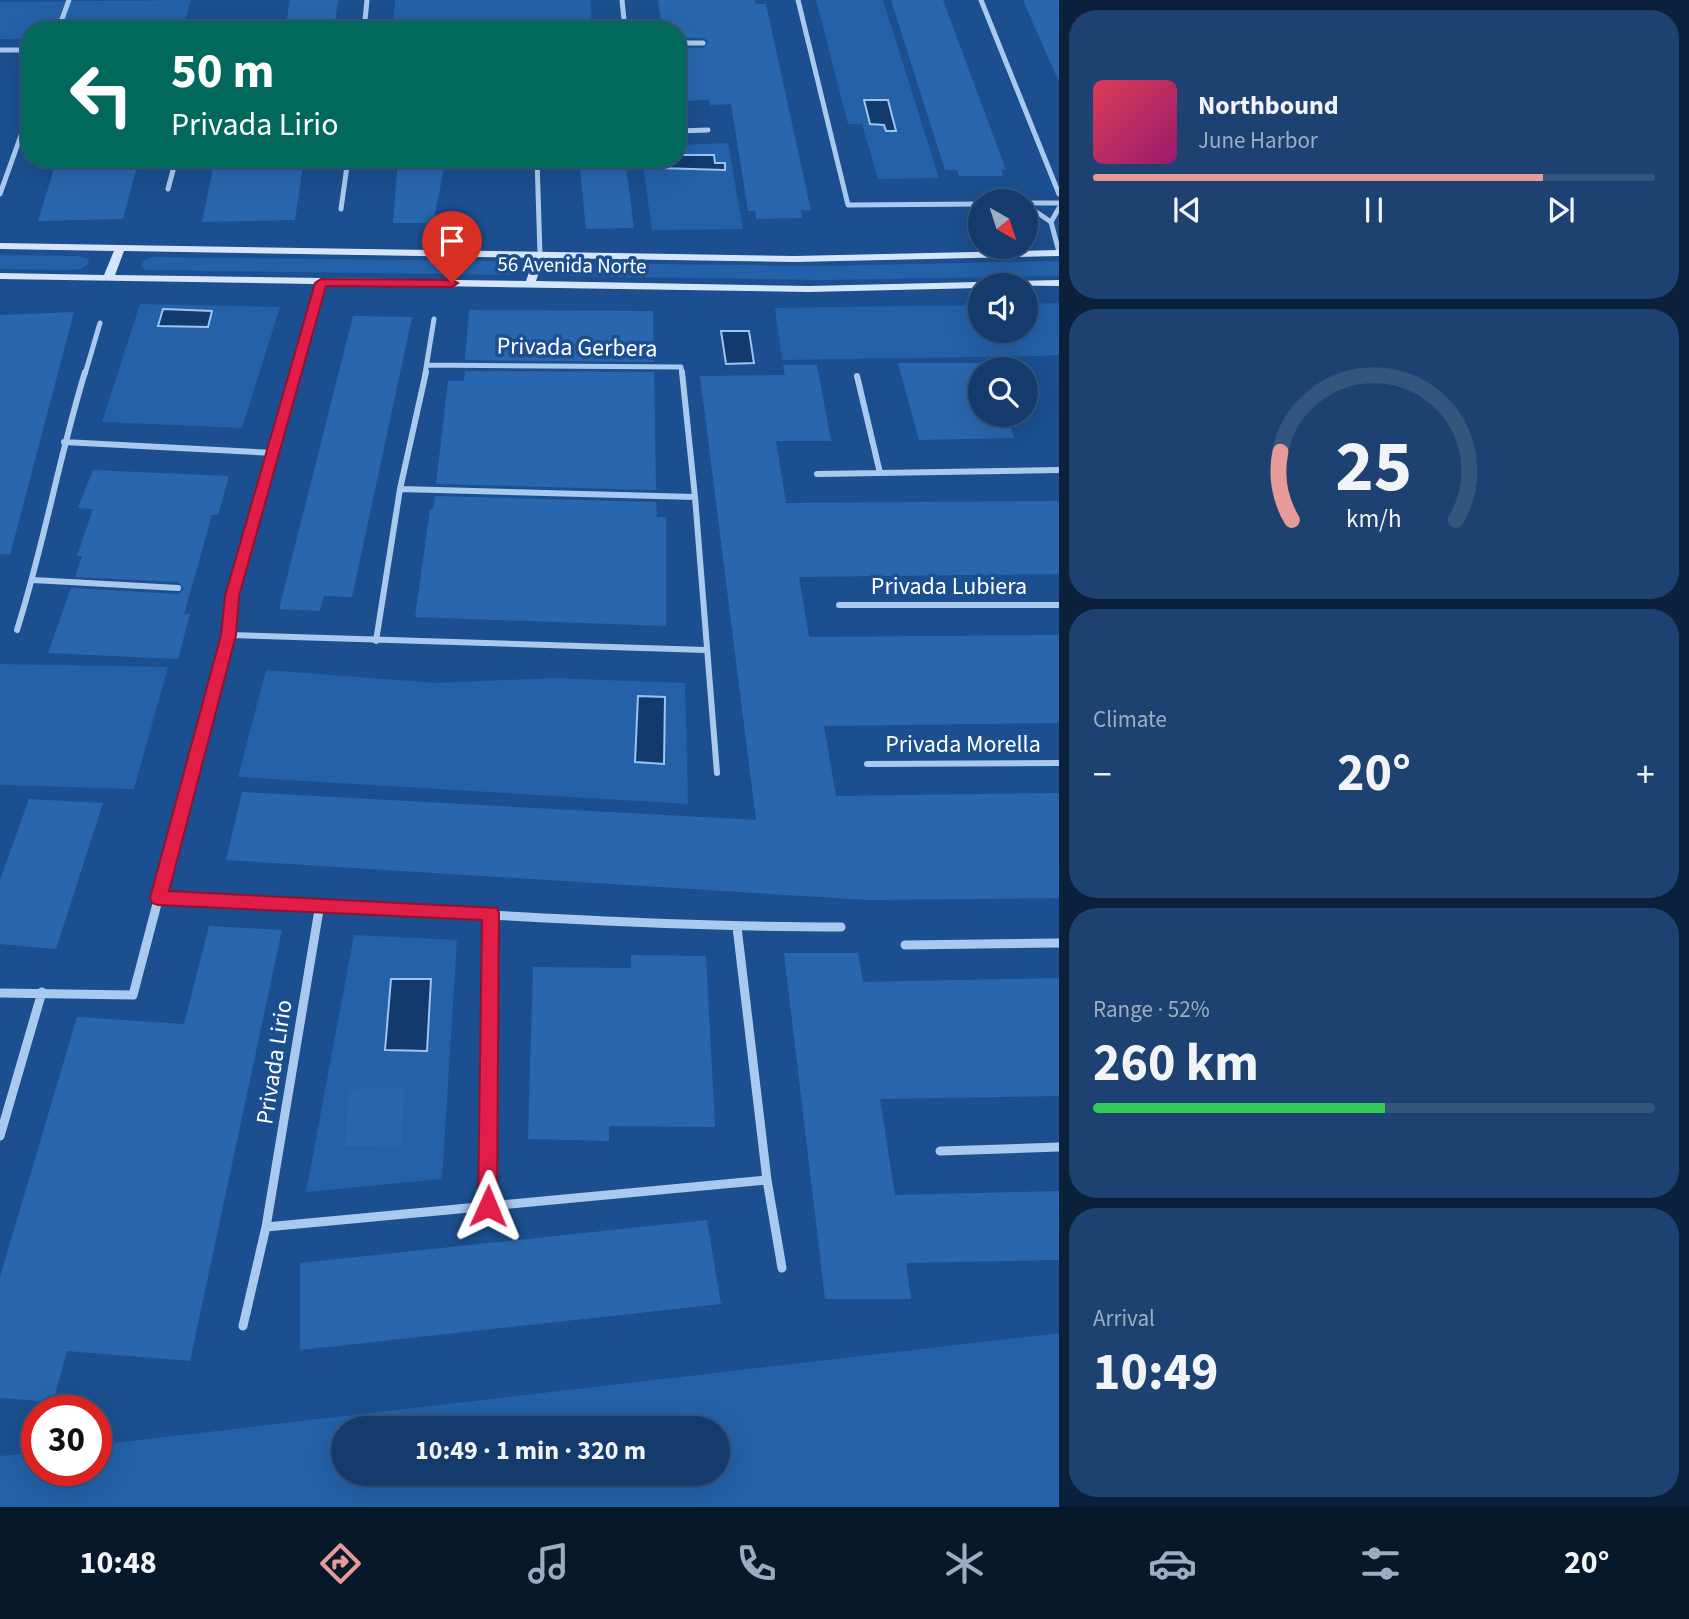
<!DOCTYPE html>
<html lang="en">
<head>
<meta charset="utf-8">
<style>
	body { margin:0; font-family:"Source Sans 3",sans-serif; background:#1d4271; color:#f1f3f6; height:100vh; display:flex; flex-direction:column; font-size:26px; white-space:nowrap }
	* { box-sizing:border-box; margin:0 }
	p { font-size:23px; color:#9dadc1 }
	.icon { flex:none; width:38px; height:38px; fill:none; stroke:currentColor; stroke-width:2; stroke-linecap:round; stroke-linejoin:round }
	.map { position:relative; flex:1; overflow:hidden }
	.side { display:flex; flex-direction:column; gap:10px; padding:10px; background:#0b203b; width:630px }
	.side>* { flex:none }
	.hud { position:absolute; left:21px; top:21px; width:665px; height:147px; border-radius:28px; box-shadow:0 7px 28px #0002,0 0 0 2px #33557e; background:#00695c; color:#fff; overflow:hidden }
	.needle { width:46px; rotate:141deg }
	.buttons { position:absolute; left:968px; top:189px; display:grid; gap:14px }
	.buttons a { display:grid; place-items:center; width:70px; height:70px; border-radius:50%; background:#143b6b; box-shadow:0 7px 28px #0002,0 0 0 2px #33557e; font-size:35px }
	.speed { position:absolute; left:21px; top:1395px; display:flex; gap:14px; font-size:35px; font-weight:700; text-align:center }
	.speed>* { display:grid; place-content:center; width:91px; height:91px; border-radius:50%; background:#143b6b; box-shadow:0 7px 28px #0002,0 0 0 2px #33557e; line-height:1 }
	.speed .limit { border:10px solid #d22; background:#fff; color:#111 }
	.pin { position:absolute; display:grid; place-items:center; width:60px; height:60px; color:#fff; margin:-72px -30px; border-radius:50% 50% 50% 0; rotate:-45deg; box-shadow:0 0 7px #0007 }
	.pin .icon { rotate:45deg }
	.me { position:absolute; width:77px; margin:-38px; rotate:1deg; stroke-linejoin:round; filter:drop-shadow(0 0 5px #0008) }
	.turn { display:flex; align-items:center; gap:24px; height:147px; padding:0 35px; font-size:32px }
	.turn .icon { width:91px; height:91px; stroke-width:2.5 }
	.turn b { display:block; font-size:49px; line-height:60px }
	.big { font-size:52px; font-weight:700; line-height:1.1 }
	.side .tile { flex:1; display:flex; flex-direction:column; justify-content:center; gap:10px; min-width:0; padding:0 24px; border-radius:28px; background:#1d4271 }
	.side .dial { align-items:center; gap:0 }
	.dial svg { height:182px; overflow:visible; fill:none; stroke:#33557e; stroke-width:7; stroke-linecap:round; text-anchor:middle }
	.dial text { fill:#f1f3f6; stroke:none }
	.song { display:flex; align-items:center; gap:21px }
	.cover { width:84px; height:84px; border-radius:10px; background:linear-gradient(135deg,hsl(350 70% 55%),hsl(320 70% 35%)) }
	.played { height:7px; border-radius:4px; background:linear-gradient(90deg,#e69b98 80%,#33557e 80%) }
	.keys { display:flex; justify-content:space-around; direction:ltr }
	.heat { display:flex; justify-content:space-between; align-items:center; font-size:38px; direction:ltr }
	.charge { height:10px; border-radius:5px; background:linear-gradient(90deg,#34c759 52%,#33557e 0) }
	.trip { position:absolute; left:331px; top:1416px; width:399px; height:70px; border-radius:35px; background:#143b6b; box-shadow:0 7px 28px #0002,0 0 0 2px #33557e; font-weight:700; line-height:70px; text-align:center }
	.menu { display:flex; height:112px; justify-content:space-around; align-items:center; background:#08182b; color:#9dadc1 }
	.menu .icon { width:49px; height:49px }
	.menu .active { color:#e69b98 }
	.menu b { font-size:32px; color:#f1f3f6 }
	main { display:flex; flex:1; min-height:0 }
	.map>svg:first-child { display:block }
	.green { fill:#2461a8; fill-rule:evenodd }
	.water { fill:#123a6d; stroke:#9cc4f0; stroke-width:2 }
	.building { fill:#2a66ad }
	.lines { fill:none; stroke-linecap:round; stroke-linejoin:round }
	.street-far2 { stroke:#a9c9ee; stroke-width:5 }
	.street-far1 { stroke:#a9c9ee; stroke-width:6 }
	.street { stroke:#a9c9ee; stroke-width:9 }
	.secondary { fill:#d6e6fa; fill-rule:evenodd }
	.route { fill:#e11d48; stroke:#92132f; stroke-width:2 }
	.labels { text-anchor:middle; stroke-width:7; stroke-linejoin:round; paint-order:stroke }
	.far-street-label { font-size:21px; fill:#fff; stroke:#1b4f8f }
	.street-label { font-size:24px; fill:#fff; stroke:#1b4f8f }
</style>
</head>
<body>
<main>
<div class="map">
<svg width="1059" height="1507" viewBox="0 0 1059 1507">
	<rect width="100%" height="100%" fill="#1b4f8f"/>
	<path class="green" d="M191 0 182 30H30V39H0V2Z
		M395 0H590L592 30H393Z
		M816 0H883L939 178 878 179 862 124H848Z
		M728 143 743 229 652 230 642 159H677V145Z
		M0 255 77 256 89 259 88 264 81 269 70 270 0 269Z
		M152 257 505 261 516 266V273L508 275 146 270 141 266 144 260Z
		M1059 261V276L824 280 560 276 552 273V267L562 263 821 266Z
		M1059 303V355L1038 356 782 360 775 308 980 305V331H1026V304Z
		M140 304 280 307 242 428 102 422Z
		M0 664 168 667 134 789 0 785Z
		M266 670 437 683 552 678 685 683 688 804 238 777Z
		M354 935 457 940 442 1179 306 1192Z
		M1059 1333V1507H0V1456L37 1452V1470H96V1445ZM343 1428H718V1474H343Z"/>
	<path class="water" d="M864 100H888L896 131H886L884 125 870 124Z
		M677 155H714L715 163H725V170L659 168 658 159H677Z
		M163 309 212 311 208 327 158 326Z
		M721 331H749L754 363 726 364Z
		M638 696 665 697 664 764 635 762Z
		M391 979H431L427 1051 385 1050Z"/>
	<path class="building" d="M290 0H338L334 30H285Z
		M658 0H755V4H766L811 211 801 210 802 218 756 219 755 211H748L731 104 710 105 709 100 677 101V48H704L708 41 703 38H677V29H662Z
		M891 0H943L1006 170 1001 169 1003 176H959L957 170H945Z
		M1023 0H1059V82Z
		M57 159H139L123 219 38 221Z
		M215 159H304L295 220 202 222Z
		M398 159H446L433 223H393Z
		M579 159H625L634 228 586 229Z
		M469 310 653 311 654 362 465 360Z
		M74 312 10 555 0 554V315Z
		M353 316 412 317 352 597 324 596 320 611 279 609Z
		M898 363H990L992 369H980V415H1007L1014 438 919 440Z
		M783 365H817L831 441H776L786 503 1059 501V574L799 577 809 637 1059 635V723L824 726 836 796 1059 793V898L868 900 226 860 242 792 756 820 700 376 785 375Z
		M465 371 654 372 656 490 436 484 448 381H464Z
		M93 470 229 476 218 515H212L184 614H190L178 659 48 653 71 588 178 594 184 589 178 582 75 577 82 556H77L93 509 78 508Z
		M435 496 656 502 657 517H666V626L415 617 430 509H433Z
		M29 799 103 803 56 949 0 944V880Z
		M209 926 282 930 190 1361 67 1351 53 1402 0 1398V1277L77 1017 184 1024Z
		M784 953H858L863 982 1059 978V1096L880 1099 895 1195 1059 1191V1260L906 1263 911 1299H825Z
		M631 955 706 956 715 1127 609 1126V1141L528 1139 533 967 631 968Z
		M404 1088 402 1145 345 1146 349 1089Z
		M707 1220 721 1304 300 1350V1263Z"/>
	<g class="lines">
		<path class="street-far2" d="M622 0 625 30
			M798 0 848 205 980 204
			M981 0 1059 194
			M58 30 69 0
			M364 30 367 0
			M677 43H703
			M0 50H30
			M677 131 708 130
			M537 159 540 254
			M168 189 176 159
			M0 194 30 110
			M1026 203H1059
			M1026 205 1051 222 1059 252
			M341 209 348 159
			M1051 222 1059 208
			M427 365 681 367 682 374
			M85 374 100 323
			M295 374 321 283
			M425 374 434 319"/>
		<path class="street-far1" d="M682 372 695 497 717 773
			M857 376 880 473
			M64 442 274 453
			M817 474 1059 470
			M400 489 695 497
			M33 580 178 588
			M839 605H1059
			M17 630C44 545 59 457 85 372
			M229 635 706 650
			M376 641 400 489 426 372
			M867 764 1059 763
			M168 864 229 635 232 596 296 372"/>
		<path class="street" d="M158 898C386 906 613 927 841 927
			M737 927 767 1180 782 1268
			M905 945 1059 943
			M0 993 133 995 168 862
			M0 1136 42 992
			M940 1151 1059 1147
			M488 1206 490 913
			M266 1227 767 1180
			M243 1326 266 1227 320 904"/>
		<path class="secondary" d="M0 243 795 256 1059 250V256L795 262 544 258 536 281 809 286 1059 280V286L980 285V288L809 292 0 279V273L104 275 114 251 0 249ZM124 251 534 258 526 281 115 275Z"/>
	</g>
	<path class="route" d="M321 279 452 280 458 283 452 287 326 286 239 596 236 635 169 891 497 908 499 913 497 1206 494 1212 488 1215 481 1212 478 1206 482 920 158 905 152 903 150 898 221 635 225 596 315 283Z"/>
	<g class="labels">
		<g class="far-street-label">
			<text transform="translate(572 265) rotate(1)" y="7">56 Avenida Norte</text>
		</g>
		<g class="street-label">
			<text transform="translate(577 347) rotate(1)" y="8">Privada Gerbera</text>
			<text x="949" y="594">Privada Lubiera</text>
			<text x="963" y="752">Privada Morella</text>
			<text transform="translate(274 1062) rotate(-81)" y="8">Privada Lirio</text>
		</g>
	</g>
</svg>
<div class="buttons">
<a><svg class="needle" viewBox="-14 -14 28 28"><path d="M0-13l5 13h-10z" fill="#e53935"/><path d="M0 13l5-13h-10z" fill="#9dadc1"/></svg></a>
<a><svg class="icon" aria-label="sound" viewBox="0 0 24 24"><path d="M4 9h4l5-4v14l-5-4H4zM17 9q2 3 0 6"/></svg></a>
<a><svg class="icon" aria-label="search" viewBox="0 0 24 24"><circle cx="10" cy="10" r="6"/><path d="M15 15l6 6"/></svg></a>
</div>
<div class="speed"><div class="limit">30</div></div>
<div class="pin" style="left:452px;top:283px;background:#d93025"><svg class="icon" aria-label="arrive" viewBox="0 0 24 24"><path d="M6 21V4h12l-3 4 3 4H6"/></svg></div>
<svg class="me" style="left:488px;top:1206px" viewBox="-20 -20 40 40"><path d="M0-17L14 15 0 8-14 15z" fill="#e11d48" stroke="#fff" stroke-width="4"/></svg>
<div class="trip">10:49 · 1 min · 320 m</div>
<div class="hud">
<div class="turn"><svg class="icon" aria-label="left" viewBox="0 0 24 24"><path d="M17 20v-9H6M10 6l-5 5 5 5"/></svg><div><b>50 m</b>Privada Lirio</div></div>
</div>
</div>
<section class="side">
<div class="tile">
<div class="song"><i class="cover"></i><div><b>Northbound</b><p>June Harbor</p></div></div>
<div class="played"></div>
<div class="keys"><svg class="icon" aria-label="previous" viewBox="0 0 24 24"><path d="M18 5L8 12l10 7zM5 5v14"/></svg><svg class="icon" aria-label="pause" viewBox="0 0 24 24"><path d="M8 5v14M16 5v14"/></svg><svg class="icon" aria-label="next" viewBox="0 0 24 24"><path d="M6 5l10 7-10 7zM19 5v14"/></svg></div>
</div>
<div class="tile dial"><svg viewBox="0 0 100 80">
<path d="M14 69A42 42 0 1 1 86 69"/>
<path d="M14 69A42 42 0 0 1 9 39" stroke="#e69b98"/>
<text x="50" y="56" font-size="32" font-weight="700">25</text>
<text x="50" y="72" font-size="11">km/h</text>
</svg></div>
<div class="tile"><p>Climate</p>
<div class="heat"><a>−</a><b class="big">20°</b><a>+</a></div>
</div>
<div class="tile"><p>Range · 52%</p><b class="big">260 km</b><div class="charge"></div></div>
<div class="tile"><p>Arrival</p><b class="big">10:49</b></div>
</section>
</main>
<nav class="menu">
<b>10:48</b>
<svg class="icon active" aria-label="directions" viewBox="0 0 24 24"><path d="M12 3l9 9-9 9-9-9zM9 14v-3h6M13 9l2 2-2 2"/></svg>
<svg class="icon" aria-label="music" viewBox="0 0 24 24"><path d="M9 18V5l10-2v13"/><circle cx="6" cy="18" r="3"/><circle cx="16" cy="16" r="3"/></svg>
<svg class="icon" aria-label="phone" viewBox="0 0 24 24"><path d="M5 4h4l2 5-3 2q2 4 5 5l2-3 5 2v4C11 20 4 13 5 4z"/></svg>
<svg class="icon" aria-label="climate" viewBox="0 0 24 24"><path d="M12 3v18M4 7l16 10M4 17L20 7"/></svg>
<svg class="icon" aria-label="car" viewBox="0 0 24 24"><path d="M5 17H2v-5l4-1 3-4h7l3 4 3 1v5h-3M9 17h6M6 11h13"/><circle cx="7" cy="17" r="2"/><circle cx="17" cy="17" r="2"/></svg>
<svg class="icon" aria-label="filters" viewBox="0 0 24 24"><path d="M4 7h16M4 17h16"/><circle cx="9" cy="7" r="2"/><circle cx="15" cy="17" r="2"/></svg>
<b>20°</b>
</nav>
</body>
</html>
